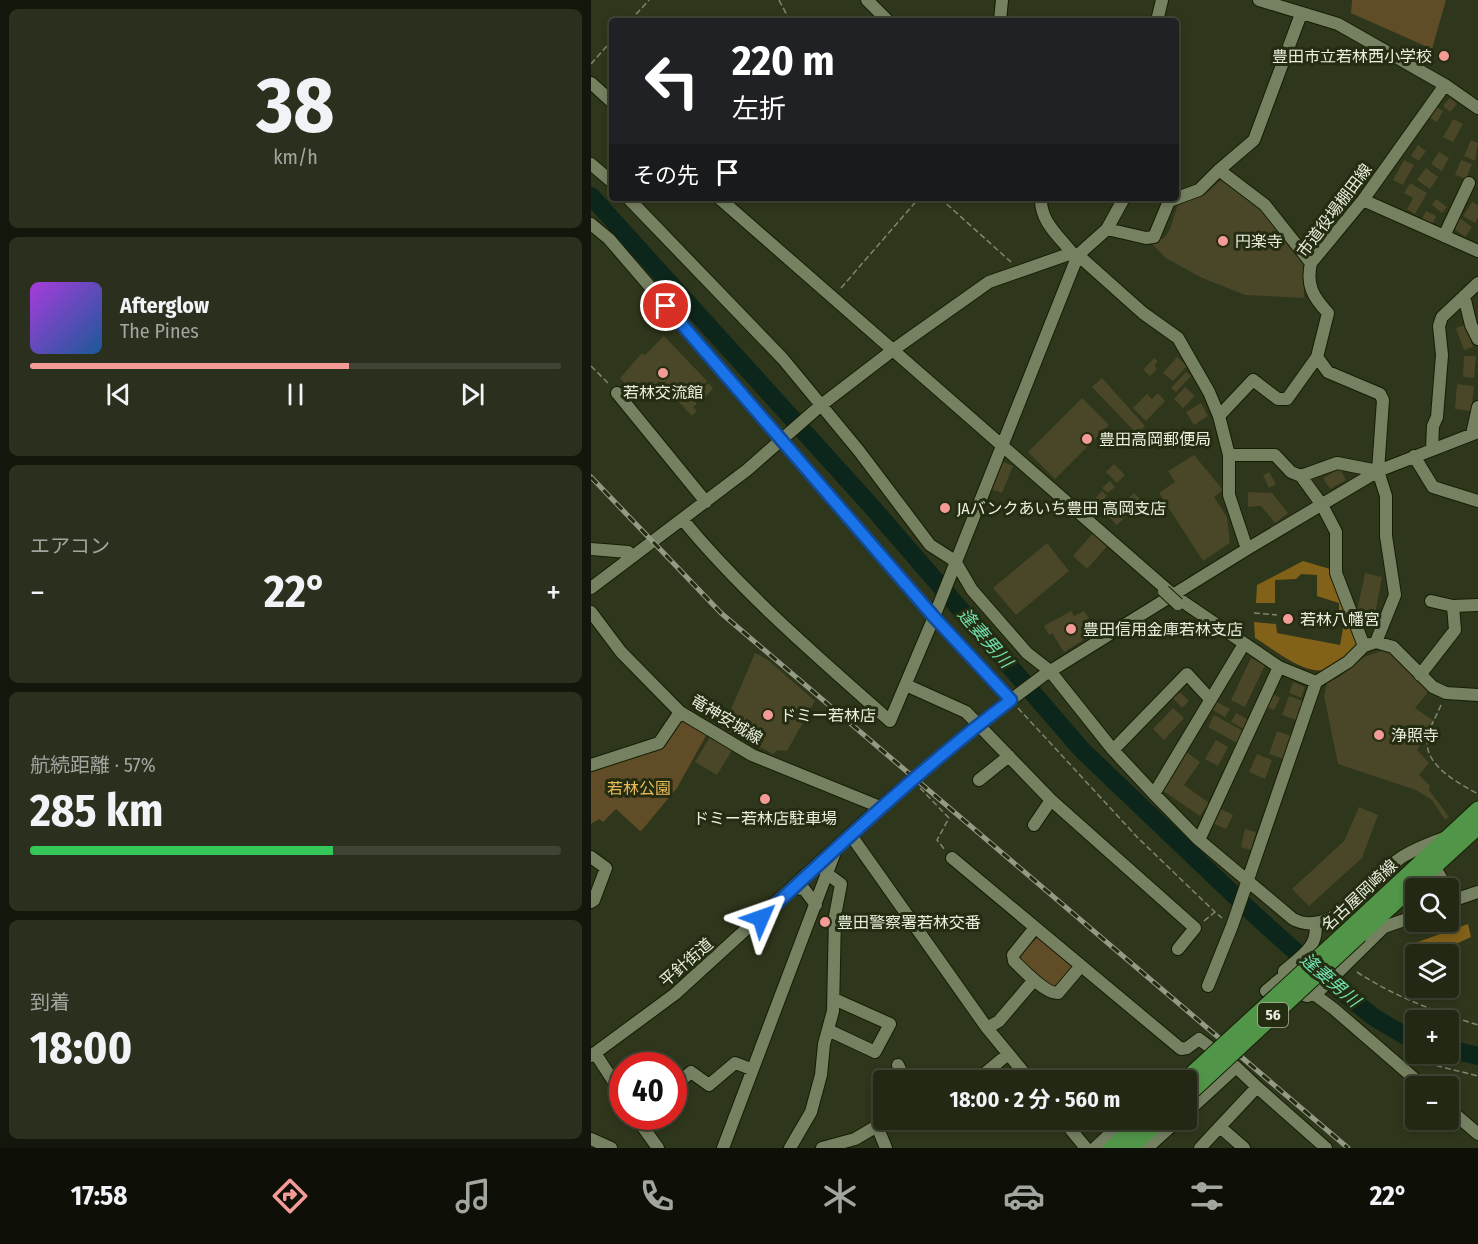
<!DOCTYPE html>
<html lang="ja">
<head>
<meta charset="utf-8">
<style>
	body { margin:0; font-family:"Fira Sans Condensed","Noto Sans JP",sans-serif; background:#2a301d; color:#f1f3f6; height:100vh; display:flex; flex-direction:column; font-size:22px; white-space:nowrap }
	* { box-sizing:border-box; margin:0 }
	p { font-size:20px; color:#a2a6a0 }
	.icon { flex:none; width:33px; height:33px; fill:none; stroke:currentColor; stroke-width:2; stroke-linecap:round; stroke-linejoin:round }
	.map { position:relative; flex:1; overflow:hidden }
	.side { display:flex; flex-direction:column; gap:9px; padding:9px; background:#13160b; width:591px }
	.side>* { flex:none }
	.banner { position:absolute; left:18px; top:18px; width:570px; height:183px; border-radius:6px; box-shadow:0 3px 9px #0003,0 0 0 2px #3f4434; background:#202124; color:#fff; overflow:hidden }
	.fabs { position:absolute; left:814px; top:878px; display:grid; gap:12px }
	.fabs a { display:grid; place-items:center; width:54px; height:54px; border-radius:6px; background:#222814; box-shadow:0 3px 9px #0003,0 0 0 2px #3f4434; font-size:30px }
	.speed { position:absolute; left:18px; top:1052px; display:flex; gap:12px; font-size:30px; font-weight:700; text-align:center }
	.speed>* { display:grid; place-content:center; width:78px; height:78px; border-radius:50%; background:#222814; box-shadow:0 3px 9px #0003,0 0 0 2px #3f4434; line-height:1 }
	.speed .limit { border:9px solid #d22; background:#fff; color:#111 }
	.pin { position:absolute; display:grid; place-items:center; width:51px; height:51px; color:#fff; margin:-26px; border:3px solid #fff; border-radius:50%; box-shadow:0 2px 6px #0007 }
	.me { position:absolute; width:66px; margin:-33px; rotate:47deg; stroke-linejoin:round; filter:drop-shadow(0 0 4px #0008) }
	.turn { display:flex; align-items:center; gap:21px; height:126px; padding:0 24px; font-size:27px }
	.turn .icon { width:78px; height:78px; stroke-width:2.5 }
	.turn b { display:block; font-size:42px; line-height:51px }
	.then { display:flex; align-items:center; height:57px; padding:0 24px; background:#0003; gap:12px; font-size:22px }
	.big { font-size:45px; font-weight:700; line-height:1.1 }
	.side .card { flex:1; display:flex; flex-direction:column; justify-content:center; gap:9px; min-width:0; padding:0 21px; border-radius:9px; background:#2a301d }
	.side .dial { align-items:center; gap:0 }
	.dial b { font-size:78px; line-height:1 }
	.song { display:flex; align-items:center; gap:18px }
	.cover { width:72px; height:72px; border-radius:9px; background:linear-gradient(135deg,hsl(280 70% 55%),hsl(210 70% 35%)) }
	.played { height:6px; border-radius:3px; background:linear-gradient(90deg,#f59b97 60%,#3f4434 60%) }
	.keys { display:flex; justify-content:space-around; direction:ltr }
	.heat { display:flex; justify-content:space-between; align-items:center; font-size:33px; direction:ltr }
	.charge { height:9px; border-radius:4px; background:linear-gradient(90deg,#34c759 57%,#3f4434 0) }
	.trip { position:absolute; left:282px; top:1070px; width:324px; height:60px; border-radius:6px; background:#222814; box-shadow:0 3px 9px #0003,0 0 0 2px #3f4434; font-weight:700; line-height:60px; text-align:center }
	.menu { display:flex; height:96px; justify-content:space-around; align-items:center; background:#0e1008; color:#a2a6a0 }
	.menu .icon { width:42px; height:42px }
	.menu .on { color:#f59b97 }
	.menu b { font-size:27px; color:#f1f3f6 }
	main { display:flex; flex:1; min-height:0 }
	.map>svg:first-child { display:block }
	.green { fill:#604d28 }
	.forest { fill:#826118 }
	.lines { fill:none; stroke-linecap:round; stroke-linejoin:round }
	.river { stroke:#0d261b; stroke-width:18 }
	.building { fill:#4a4728 }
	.minor-casing { stroke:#161d03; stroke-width:14 }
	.major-casing { stroke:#161d03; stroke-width:17 }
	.path { stroke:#7f8670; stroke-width:1.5; stroke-dasharray:6 3; stroke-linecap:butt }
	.minor { stroke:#768162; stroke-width:12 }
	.major { stroke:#519549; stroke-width:15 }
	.rail-casing { stroke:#939a85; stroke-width:5 }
	.rail { stroke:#242c11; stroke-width:3; stroke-dasharray:9; stroke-linecap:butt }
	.minor-bridge-casing { stroke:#161d03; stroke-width:14; stroke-linecap:butt }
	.major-bridge-casing { stroke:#161d03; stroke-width:17; stroke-linecap:butt }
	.minor-bridge { stroke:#768162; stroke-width:12 }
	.major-bridge { stroke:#519549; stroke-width:15 }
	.route-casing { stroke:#114b97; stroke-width:15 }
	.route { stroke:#1a73e8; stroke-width:10 }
	.poi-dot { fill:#f59b97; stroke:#242c11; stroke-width:2 }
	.labels { text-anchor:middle; stroke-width:6; stroke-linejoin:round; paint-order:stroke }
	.shield { fill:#242c11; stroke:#aeb4a0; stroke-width:1.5 }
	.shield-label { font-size:15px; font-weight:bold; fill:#e9efde }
	.poi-label { font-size:16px; fill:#e9efde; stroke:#242c11; text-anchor:start }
	.street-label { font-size:16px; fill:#e9efde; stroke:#242c11 }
	.park-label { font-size:16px; fill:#eabb5b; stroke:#242c11 }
	.water-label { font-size:18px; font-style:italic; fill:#6edfae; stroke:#242c11 }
</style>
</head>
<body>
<main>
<section class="side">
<div class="card dial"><b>38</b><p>km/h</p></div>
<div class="card">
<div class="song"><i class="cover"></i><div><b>Afterglow</b><p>The Pines</p></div></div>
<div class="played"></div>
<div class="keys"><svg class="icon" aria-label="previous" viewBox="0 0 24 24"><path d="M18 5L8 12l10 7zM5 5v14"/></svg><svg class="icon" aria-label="pause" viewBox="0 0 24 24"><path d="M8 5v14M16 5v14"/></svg><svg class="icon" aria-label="next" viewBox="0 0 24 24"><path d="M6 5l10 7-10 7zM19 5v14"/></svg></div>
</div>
<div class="card"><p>エアコン</p>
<div class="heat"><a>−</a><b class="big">22°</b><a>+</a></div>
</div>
<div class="card"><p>航続距離 · 57%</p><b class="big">285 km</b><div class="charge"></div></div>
<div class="card"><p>到着</p><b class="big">18:00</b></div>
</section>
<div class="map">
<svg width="887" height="1148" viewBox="0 0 887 1148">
	<rect width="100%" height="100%" fill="#2e361b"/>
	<path class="green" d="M761 0H855L841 49 760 13Z
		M90 721 117 732 86 788 51 830 49 831 25 809 12 822 8 819 0 824V770L64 750Z
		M447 937 481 967V971L467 987H462L430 960V953Z"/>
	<path class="forest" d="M712 561 739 569 771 641C763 649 754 662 744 667 719 681 685 650 664 638L663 622 685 624 686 633 749 645 754 617 748 615V603L726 596V575L710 574 705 579 684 580V603H665L666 585Z
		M877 924 880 937 843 954H830L827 942Z"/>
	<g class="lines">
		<path class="river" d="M0 196 281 507 491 750 665 916 736 980 784 1018 825 1042
			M858 1049 887 1056"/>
	</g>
	<path class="building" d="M859 98 866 104 859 112 852 106Z
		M845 107 852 111 846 122 839 118Z
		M862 119 872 124 862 142 852 137Z
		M880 140 887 143 884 161 873 156Z
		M827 145 835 151 828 161 820 156Z
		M848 152 858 158 851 171 840 164Z
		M813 160 823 165 812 185 802 180Z
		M870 160 881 164 875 179 864 175Z
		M835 168 847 177 839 189 826 180Z
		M633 177 668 206 713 262V298L654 295 609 277 575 258 561 244 574 237 579 229 587 204 613 195Z
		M819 183 836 193 824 214 816 209 822 198 813 193Z
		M845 199 856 207 851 213 841 205Z
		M881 202 887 205V218L884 223 872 216Z
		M835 211 845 216 841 225 830 220Z
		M867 217 881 227 874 237 861 227Z
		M874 325 882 347 873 350 865 328Z
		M73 336 116 381 113 384 114 386 118 383 122 389 109 402 103 397 111 389 109 387 100 396 95 391 90 396 97 403 101 399 106 404 102 407 106 411 101 416 68 381 48 400 29 378 51 353 54 355Z
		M873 356H885L883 378 872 377Z
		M586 357 596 366 582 381 572 373Z
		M563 358 567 361 563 366 566 369 559 376 552 370Z
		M595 372 600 376 585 392 580 388Z
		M511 378 554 426 546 434 501 387Z
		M866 384 883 386 880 411 864 409Z
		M594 387 604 396 592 408 583 399Z
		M567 393 574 401 555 421 542 408 556 394 561 399Z
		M491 398 518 425 464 479 437 452Z
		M610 403 617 416 603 425 595 412Z
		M603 455 632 490 623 497 636 517 639 543 612 561 568 493 584 482 577 471Z
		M410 461 422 466 411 493 400 489Z
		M523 464 534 475 526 483 515 472Z
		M749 469 755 480 739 489 732 478Z
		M678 472 685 484 678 488 672 475Z
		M519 481 524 487 517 493 511 488Z
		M511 491 516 496 506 505 502 501Z
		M657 492 681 493 697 513 684 523 670 506 657 507Z
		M543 493 551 501 526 525 518 517Z
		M496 500 503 508 497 513 490 505Z
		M502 533 517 545 496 569 482 556Z
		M456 543 478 571 425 615 402 588Z
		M774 573 791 577 784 614 766 611Z
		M480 611 483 616 493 611 506 631 473 652 461 633 458 635 453 626Z
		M793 650 806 657 837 692 824 708 843 721 826 750 838 763 828 775 839 786 838 790 858 817 854 820 841 800 825 790 747 764 733 696 736 683 748 677 773 657Z
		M164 653 177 660 224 701 196 751 186 750 182 754 132 728Z
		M660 658 674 665 654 707 640 700Z
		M702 682 714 687 710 698 698 693Z
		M589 692 598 701 591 708 582 698Z
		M682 694 689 698 683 710 676 707Z
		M698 696 712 701 705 720 691 715Z
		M626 702 639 709 634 717 622 710Z
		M582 708 593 718 573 740 562 729Z
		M645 713 658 720 653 729 640 722Z
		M623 715 652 731 646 743 617 727Z
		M686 731 700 736 693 759 678 754Z
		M121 733 143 747 126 775 104 762Z
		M625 740 637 747 627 766 614 759Z
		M594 751 609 762 593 785 618 803 609 816 568 788Z
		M666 754 681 760 674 779 658 772Z
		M768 807 787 815 771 858 718 906 701 889 753 841Z
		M630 809 642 815 635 829 623 824Z
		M654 829 665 832 660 850 650 847Z"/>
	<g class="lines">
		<defs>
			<path id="minor" d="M276 0 297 21
				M668 0 747 24 854 85 887 108
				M710 14 663 140 628 170 674 205 720 263
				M409 21 411 0
				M566 21 571 0
				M0 83 21 102
				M0 164 21 182
				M37 198 192 359 268 451 339 545 364 561 381 590 436 653 459 671 522 750 563 794 608 840 702 919C741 940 779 880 807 860 820 850 838 844 853 838
				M128 198 582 595 688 667 725 682
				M450 198C449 221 467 235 481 253L487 255 552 313 587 338 618 392 628 416 638 455V495L656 549
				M772 200 887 251
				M0 224 18 239 343 617 420 700
				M516 229 555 238 563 237 578 201 608 190 628 170
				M853 236 878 183
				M873 296 880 325 887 339
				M26 393 115 502
				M628 416 662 380 687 399H696L726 357
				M881 434 887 407
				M841 449 842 426 846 417 851 355 848 326 851 317 887 283
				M638 455H684L700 472 710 476 731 505 745 532V573L773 646
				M823 456 842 487 887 501
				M710 476 746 463 787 471
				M92 520C153 594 228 658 299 721L343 617 487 255 516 229 533 198
				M0 549 37 552
				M0 588 156 470 229 406 302 350 398 282 481 253
				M840 601 862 606
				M0 612 30 652 89 712 161 755 289 807
				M785 642 804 595 795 536V496L787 471 792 400 789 394 737 372 726 357 737 313C722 297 715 285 720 263L772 200 854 85
				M829 675 864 630 862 606 887 605
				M315 685 375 712 460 800 604 928 587 949
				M522 750 596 674 619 699
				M0 765 68 743 89 712
				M388 780 418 756
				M563 794 653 644
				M443 825 460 800
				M259 834 396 1028 439 1080
				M608 840 688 667
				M0 857 15 868 3 900 0 902
				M361 858 590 1049 596 1048 608 1039 645 1067 666 1087
				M843 866 856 888
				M202 888 213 889 225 905
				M858 891 863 900 887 892
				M724 923C729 946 709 957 693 971 692 983 705 993 716 996L727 992 793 927 825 916
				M443 929 422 955 423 961C432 970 455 994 467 993L489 967
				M617 986 641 926 725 682 757 662 773 646 785 642 802 647 842 687 855 693 887 695
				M675 991 693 976
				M723 994 743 1009 832 1086
				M396 1028 408 1021 443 980
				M237 1030 284 1052 299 1024 243 999
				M4 1053 32 1096
				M0 1056 84 994 289 807 386 725 453 675 656 549 787 471 887 432
				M307 1065 314 1080
				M386 1080 417 1054
				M578 1080 580 1078
				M82 1087 100 1072 118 1085 144 1063 160 1069
				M858 1109 887 1134
				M596 1112 645 1067
				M44 1116 67 1148
				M471 1119 495 1148
				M286 1126 295 1148
				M629 1127 653 1148
				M0 1139 20 1148
				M132 1148 244 852
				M199 1148 220 1112 230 1075 233 1044 242 1011 244 916 250 884 235 873
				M231 1148 264 1139 298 1119
				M504 1148 535 1119
				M556 1148 588 1119
				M609 1148 666 1087 735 1148"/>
			<path id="major" d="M759 928 887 809
				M769 935 887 827
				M520 1148 552 1119
				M539 1148 571 1119"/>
		</defs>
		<use href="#minor" class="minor-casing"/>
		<use href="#major" class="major-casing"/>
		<path class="path" d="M188 0 199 21
			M39 21 58 0
			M0 64 21 40
			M349 198 420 262
			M250 288 328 198
			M0 366 18 384
			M663 613 686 615
			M850 705C846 715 839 726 837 736 830 764 867 783 887 794
			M427 708 547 838 624 912
			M329 788 358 818 346 840 354 850
			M613 921 624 912 631 918
			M766 972C804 997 843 1011 887 1025
			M819 1059 887 1076"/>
		<use href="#minor" class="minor"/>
		<use href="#major" class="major"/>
		<defs>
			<path id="rail" d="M0 477 130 613 757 1148"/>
		</defs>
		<use href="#rail" class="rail-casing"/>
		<use href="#rail" class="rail"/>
		<defs>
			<path id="minor-bridge" d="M573 591 587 604"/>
			<path id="major-bridge" d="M594 1080 759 928
				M596 1096 769 935"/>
		</defs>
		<use href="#minor-bridge" class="minor-bridge-casing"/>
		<use href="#major-bridge" class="major-bridge-casing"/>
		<use href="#minor-bridge" class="minor-bridge"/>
		<use href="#major-bridge" class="major-bridge"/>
	</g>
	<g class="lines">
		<defs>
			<path id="route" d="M75 306 343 617 420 700C331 767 251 843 170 918"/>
		</defs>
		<use href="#route" class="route-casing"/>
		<use href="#route" class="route"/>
	</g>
	<g class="poi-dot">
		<circle cx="853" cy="56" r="6"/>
		<circle cx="632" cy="241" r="6"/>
		<circle cx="72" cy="373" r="6"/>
		<circle cx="496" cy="439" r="6"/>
		<circle cx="354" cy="508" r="6"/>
		<circle cx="697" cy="619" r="6"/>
		<circle cx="480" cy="629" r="6"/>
		<circle cx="177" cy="715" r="6"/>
		<circle cx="788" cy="735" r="6"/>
		<circle cx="174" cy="799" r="6"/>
		<circle cx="234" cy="922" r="6"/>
	</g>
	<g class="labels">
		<rect class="shield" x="667" y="1003" width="30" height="24" rx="4.5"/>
		<g class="shield-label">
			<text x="682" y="1020">56</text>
		</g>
		<g class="poi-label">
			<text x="841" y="62" text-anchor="end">豊田市立若林西小学校</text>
			<text x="644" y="247">円楽寺</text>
			<text x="72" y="398" text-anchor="middle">若林交流館</text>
			<text x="508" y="445">豊田高岡郵便局</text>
			<text x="366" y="514">JAバンクあいち豊田 高岡支店</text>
			<text x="709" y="625">若林八幡宮</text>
			<text x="492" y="635">豊田信用金庫若林支店</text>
			<text x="189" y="721">ドミー若林店</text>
			<text x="800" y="741">浄照寺</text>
			<text x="174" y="824" text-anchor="middle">ドミー若林店駐車場</text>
			<text x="246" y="928">豊田警察署若林交番</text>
		</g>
		<g class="street-label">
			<text transform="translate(743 210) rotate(-53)" y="6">市道役場棚田線</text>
			<text transform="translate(136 719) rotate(31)" y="6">竜神安城線</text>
			<text transform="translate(768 895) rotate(-43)" y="6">名古屋岡崎線</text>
			<text transform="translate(95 962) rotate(-41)" y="6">平針街道</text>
		</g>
		<g class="park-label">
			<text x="48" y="794">若林公園</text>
		</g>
		<g class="water-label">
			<text transform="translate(394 638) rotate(49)" y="6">逢妻男川</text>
			<text transform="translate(739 980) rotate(41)" y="6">逢妻男川</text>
		</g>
	</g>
</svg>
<div class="fabs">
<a><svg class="icon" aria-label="search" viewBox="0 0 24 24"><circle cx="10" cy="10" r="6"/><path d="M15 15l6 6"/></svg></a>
<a><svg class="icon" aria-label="layers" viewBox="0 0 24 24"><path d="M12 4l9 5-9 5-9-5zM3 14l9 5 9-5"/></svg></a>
<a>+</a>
<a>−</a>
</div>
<div class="speed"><div class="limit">40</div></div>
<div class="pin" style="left:75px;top:306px;background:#d93025"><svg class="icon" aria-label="arrive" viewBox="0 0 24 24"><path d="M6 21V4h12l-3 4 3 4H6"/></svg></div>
<svg class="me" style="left:170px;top:918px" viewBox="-20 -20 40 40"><path d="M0-17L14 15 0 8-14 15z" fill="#1a73e8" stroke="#fff" stroke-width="4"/></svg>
<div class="trip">18:00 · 2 分 · 560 m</div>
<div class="banner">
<div class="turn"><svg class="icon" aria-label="left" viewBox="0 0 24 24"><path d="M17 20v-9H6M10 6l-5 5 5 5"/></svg><div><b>220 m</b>左折</div></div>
<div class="then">その先<svg class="icon" aria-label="arrive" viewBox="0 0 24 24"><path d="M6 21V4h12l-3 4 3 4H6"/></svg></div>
</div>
</div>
</main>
<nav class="menu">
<b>17:58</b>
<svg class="icon on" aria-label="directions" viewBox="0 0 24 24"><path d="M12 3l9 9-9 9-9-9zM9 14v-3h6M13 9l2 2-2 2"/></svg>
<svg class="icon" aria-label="music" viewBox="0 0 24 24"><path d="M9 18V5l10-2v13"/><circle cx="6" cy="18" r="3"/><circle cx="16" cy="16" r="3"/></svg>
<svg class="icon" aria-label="phone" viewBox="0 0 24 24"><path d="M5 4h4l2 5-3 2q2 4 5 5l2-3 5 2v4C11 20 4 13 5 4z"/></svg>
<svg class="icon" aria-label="climate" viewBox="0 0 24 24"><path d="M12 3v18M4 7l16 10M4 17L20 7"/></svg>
<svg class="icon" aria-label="car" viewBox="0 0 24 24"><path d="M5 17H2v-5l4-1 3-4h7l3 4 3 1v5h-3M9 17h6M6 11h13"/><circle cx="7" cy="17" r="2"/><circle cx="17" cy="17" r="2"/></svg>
<svg class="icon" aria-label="filters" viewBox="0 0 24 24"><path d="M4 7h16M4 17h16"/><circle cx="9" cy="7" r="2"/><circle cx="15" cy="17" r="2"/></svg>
<b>22°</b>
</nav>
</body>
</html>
